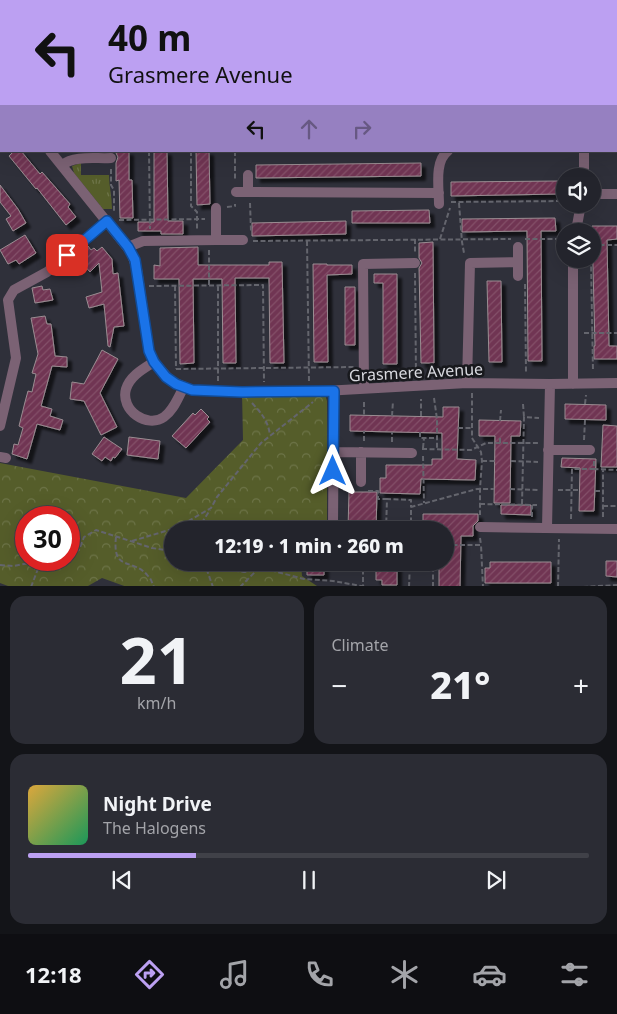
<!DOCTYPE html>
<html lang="en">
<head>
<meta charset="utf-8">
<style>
	body { margin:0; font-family:"Noto Sans",sans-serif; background:#2b2c34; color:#f1f3f6; height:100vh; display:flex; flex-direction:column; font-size:19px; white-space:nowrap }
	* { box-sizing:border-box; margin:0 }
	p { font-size:16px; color:#a3a4a9 }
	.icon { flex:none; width:28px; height:28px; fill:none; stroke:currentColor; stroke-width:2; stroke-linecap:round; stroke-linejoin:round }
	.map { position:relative; height:586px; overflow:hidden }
	.drawer { display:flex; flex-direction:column; gap:10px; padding:10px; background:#131418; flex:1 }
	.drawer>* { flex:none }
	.banner { position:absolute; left:0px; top:0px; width:618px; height:152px; box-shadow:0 5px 20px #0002,0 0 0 1px #404148; background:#bca0f2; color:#111; overflow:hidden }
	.tools { position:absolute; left:556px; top:168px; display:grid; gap:10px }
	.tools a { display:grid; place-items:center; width:45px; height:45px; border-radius:50%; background:#23242c; box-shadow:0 5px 20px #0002,0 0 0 1px #404148; font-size:25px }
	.speed { position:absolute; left:15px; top:506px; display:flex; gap:10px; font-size:25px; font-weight:700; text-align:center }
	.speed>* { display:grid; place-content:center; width:65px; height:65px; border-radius:50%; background:#23242c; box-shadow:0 5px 20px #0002,0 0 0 1px #404148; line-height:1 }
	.speed .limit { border:8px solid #d22; background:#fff; color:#111 }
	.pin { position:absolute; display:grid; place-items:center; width:42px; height:42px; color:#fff; margin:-21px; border-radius:10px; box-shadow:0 2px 8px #0006 }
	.me { position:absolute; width:55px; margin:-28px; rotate:0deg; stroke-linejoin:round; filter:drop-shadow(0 0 4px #0008) }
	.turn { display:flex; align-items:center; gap:18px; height:105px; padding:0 25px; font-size:22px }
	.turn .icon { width:65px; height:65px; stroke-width:2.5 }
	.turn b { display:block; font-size:35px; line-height:42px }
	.lanes { display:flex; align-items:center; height:48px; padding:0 25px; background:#0003; justify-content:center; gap:25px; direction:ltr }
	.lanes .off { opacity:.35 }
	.big { font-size:38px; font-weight:800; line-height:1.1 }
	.drawer .tile { flex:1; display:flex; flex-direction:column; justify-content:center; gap:8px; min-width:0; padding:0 18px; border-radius:15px; background:#2b2c34 }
	.drawer .dial { align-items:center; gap:0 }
	.dial b { font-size:65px; line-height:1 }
	.song { display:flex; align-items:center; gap:15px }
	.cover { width:60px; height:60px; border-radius:8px; background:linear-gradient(135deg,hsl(40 70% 55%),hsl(150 70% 35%)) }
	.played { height:5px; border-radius:2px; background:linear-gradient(90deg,#bca0f2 30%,#404148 30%) }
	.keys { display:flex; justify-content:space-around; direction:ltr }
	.heat { display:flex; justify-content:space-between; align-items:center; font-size:28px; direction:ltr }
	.drawer .tiles { flex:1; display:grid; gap:10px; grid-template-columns:1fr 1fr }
	.tile:last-child { grid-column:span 2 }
	.trip { position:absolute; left:164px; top:521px; width:290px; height:50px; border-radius:25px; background:#23242c; box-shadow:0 5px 20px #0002,0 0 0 1px #404148; font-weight:800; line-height:50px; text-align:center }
	.dock { display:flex; height:80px; justify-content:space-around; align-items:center; background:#0e0e12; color:#a3a4a9 }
	.dock .icon { width:35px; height:35px }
	.dock .current { color:#bca0f2 }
	.dock b { font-size:22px; color:#f1f3f6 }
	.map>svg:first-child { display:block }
	.grass { fill:url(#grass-tufts) }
	.park { fill:url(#park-crowns); fill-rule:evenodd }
	.building { fill:url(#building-hatch); stroke:#9a8d92; filter:url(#shadow) }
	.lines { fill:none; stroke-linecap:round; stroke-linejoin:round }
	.path { stroke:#64656d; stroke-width:2; stroke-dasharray:5 2.5; stroke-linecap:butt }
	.street { stroke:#7b6274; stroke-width:10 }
	.route-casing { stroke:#114b97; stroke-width:12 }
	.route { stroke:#1a73e8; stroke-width:9 }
	.labels { text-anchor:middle; stroke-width:5; stroke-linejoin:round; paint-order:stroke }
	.street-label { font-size:16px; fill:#d7d8de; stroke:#18191d }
</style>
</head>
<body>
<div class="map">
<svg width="617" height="587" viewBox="0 0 617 587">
	<defs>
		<pattern id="grass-tufts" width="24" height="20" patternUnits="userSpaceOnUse" patternTransform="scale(1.25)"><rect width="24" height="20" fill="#555d2a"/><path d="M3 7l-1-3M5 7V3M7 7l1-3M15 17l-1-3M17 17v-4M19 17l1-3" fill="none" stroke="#6d7448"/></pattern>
		<pattern id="park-crowns" width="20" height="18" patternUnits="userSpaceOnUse" patternTransform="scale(1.25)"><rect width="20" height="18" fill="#555d2a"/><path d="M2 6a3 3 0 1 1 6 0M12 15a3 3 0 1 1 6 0" fill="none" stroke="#6d7448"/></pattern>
		<pattern id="building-hatch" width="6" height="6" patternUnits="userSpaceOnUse" patternTransform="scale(1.25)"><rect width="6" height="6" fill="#703452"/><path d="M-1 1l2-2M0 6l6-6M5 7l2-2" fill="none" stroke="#84516a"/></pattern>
		<filter id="shadow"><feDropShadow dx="4.5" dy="4.5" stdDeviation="1" flood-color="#0009"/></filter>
	</defs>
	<rect width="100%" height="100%" fill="#2f303a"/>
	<path class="grass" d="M81 163V175H109C109 186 112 197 112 209H103L74 173 72 166Z"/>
	<path class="park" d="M324 391 327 401V522H296V530H172V562L301 563 302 576 317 586 127 587 102 578 88 586H8L0 583V463L186 498 243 440 242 392ZM26 518H69V560H26Z"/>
	<path class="building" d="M14 151H21L40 174 42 172 70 204 68 207 76 217 66 225 37 188 36 189 9 156Z
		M115 151H129V180H132L133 218H120L119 180 116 181V163L118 157Z
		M154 151H167L168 221H183V234H161V231H138V222H154Z
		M196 151H209L210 204 197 205Z
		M421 163V176L256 178V165Z
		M559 181V194L451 196V182Z
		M0 185 18 209 26 223 13 231 6 219 11 216 0 202Z
		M429 210 430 223H352V211Z
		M555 218 556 231H541L542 361H528L527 231 462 232V219Z
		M346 221V234L252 236V223Z
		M592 226H617V239L607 240 609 346H617V359H594V346H595Z
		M25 235 36 253 19 264 16 260 8 264 0 250Z
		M433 242 434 363H421L419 268 422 263 419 258V243Z
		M88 246 91 250 94 248 97 251 102 247 112 259 113 274 118 273 124 326 114 327 110 347 108 346 104 304 89 308 86 297 102 292 99 263 90 272 76 256Z
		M198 247V265H269V262H282L284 363H270L269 278H235L236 363H223L222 279H193L194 363 180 364 179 279H154V265L160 266V248Z
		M313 264H327V265H352V274L327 275 328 362H314Z
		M374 274H397V364H383V283H374Z
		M487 281H501L502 362H489Z
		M42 286 43 290 50 289 53 300 35 303 32 288Z
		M345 287H355V345H345Z
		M45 316 47 324H51L55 356 67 357V367L52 366 41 406 52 409 50 416 63 420 60 430 37 424 27 459 12 454 14 444 18 445 23 428 19 426 25 402 28 391 32 392 36 374 32 373 38 354 31 318Z
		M102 350 118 359 100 393 117 427 101 435 84 401 70 399 72 382 84 384Z
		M565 404 606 405V420L565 419Z
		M443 407H459L457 459 476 460 475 480 421 479 420 494 380 493V478H386V465H432V459H442V433L350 431V415L443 417Z
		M201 409 209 417 207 419 210 422 186 448 172 436 193 413 195 415Z
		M479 420 521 421 520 436H511L510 503H494L495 436H479Z
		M603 425 617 426V467H601Z
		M104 437 122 449 115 458 113 457 111 461 105 457 102 461 92 454Z
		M129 437 160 441 158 459 127 455Z
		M562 458 596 459 594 511H579L580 468 561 467Z
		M349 492H377L376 530H348Z
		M501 505H531V515L501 514Z
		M423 514H478V521L473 526V536H461L460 587H439V562H445V530H423Z
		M606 561H617V577L606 576Z
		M307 562H324V575H307Z
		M397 562V585H382V580H376V563Z
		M490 562H551V583H485V568H490Z"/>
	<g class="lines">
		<path class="path" d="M251 0 254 1
			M299 0V1
			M446 1V0
			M562 1V0
			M149 151 150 229
			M191 151V206L197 212V229
			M235 151V181
			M111 169V185L114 190V213
			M451 202 565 201
			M250 203 251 231
			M459 203 462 242 464 253
			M227 207 235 206V204
			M119 220 205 219
			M415 239V253
			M440 239 450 208
			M525 239H565
			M253 241 511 239
			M307 241 309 381
			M592 245H617
			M209 250V285
			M591 259 593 371
			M415 273 416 376
			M525 284 526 372
			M149 286 263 285 264 382
			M175 286 176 369
			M584 333H617
			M176 369 354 367
			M218 381V286
			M472 393V438L481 452 482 461 480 489V515
			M434 398 437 419V448
			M364 402V415
			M252 403C262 414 268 421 270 435
			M523 404 524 417
			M585 404 586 395
			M392 416 393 401
			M421 416V399
			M500 421 501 410
			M458 428H471
			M420 432V438H437
			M584 440 585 420
			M364 441V431
			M392 442V432
			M500 443V436
			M423 448 424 438
			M422 449 471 450 486 443H538
			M423 456 424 503
			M482 461H495
			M511 461 538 462
			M594 461V469L617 470
			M510 489 538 490
			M343 490H353
			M558 490H580
			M368 491H378V499H387
			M595 491H602
			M480 504 537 505
			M522 504 524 417 539 418
			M603 506H617
			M532 517V505
			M603 517V470
			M571 519 572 469H594
			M199 530 201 524 210 510
			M386 530 387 499 411 500V507
			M411 530V507L477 489H494
			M116 537C112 573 133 557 148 576 151 578 152 583 154 587
			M480 538 481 545
			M132 541 176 528 211 508 217 497 261 443 313 402
			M445 545H481L483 587
			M69 556 79 550 84 537 96 530 152 548 172 551
			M204 562 213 587
			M213 562 237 571 244 572 266 569 304 579 333 581 367 587
			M363 562V586
			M0 565 13 566 46 560
			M31 587 41 561
			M240 587 265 562
			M409 587 410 562
			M433 587V562
			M558 587 559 539
			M583 587 617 585"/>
		<path class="street" d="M198 0 202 1
			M378 0 379 1
			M75 1 76 0
			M616 10H617
			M0 71 1 70
			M0 91 1 93
			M50 151 131 252 137 269 149 351 154 362 171 381 192 390 242 392 324 391 467 383 550 384 617 383
			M62 165C75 155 96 159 111 158
			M584 176V151
			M236 192 439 193
			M248 192V175
			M592 194H617
			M439 204C439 188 434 161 448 151
			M576 231 581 204
			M216 240H243
			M128 247 143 241 216 240V208
			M518 247V276
			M154 362C143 369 130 376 126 389 120 410 147 429 164 417 174 410 178 397 184 387
			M467 383 470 263 518 262
			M573 384V259
			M364 388 363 264 415 263
			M0 426 16 358 8 300 14 290 47 272 107 221
			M548 450H590
			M333 452 412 453
			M0 457 6 458
			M361 482V452
			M313 525H333L334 391
			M480 527 617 529
			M547 528 550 384"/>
	</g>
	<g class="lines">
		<defs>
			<path id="route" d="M67 255 107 221 128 247 135 260 149 351 154 362 166 377 176 384 192 390 242 392 334 391 333 471"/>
		</defs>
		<use href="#route" class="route-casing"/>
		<use href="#route" class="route"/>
	</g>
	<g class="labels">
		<g class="street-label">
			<text transform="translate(416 372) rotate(-3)" y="6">Grasmere Avenue</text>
		</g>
	</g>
</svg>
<div class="tools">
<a><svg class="icon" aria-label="sound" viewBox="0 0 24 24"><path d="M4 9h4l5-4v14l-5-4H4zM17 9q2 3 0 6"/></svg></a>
<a><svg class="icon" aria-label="layers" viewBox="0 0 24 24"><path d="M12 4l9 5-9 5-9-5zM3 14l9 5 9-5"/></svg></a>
</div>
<div class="speed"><div class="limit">30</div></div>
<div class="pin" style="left:67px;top:255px;background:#d93025"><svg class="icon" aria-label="arrive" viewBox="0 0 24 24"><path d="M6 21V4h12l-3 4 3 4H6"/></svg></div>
<svg class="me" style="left:333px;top:471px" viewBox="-20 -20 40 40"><path d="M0-17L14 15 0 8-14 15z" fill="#1a73e8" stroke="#fff" stroke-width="4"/></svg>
<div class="trip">12:19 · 1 min · 260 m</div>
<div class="banner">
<div class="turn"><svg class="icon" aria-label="left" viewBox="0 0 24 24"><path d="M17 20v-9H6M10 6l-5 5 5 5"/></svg><div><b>40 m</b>Grasmere Avenue</div></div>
<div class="lanes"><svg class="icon" aria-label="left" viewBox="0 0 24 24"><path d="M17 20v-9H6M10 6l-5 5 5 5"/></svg><svg class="icon off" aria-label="ahead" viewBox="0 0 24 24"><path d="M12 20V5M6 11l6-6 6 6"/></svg><svg class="icon off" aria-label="right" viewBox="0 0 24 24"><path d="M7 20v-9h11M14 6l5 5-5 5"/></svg></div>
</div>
</div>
<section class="drawer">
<div class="tiles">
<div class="tile dial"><b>21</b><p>km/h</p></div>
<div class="tile"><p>Climate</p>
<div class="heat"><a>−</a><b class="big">21°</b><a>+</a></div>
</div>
<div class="tile">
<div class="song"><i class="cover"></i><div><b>Night Drive</b><p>The Halogens</p></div></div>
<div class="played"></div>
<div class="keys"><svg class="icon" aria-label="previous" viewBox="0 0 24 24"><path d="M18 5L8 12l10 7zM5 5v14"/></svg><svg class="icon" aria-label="pause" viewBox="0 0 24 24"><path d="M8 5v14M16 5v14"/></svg><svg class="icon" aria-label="next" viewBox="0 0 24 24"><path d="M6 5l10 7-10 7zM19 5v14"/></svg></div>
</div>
</div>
</section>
<nav class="dock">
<b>12:18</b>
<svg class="icon current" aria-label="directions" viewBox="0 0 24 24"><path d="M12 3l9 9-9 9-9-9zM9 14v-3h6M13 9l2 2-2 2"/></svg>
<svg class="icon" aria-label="music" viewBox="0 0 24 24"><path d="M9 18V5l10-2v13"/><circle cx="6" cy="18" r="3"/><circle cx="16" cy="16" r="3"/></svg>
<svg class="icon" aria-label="phone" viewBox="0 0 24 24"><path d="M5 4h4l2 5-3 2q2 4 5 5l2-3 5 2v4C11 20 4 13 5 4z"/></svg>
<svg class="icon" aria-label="climate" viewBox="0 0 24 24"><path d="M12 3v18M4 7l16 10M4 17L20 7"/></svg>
<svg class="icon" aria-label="car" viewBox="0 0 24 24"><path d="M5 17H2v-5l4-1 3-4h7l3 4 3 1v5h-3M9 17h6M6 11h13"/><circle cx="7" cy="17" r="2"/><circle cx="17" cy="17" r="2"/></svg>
<svg class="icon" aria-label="filters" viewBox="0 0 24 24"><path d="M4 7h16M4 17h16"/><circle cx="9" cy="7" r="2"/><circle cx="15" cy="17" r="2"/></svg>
</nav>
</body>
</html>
